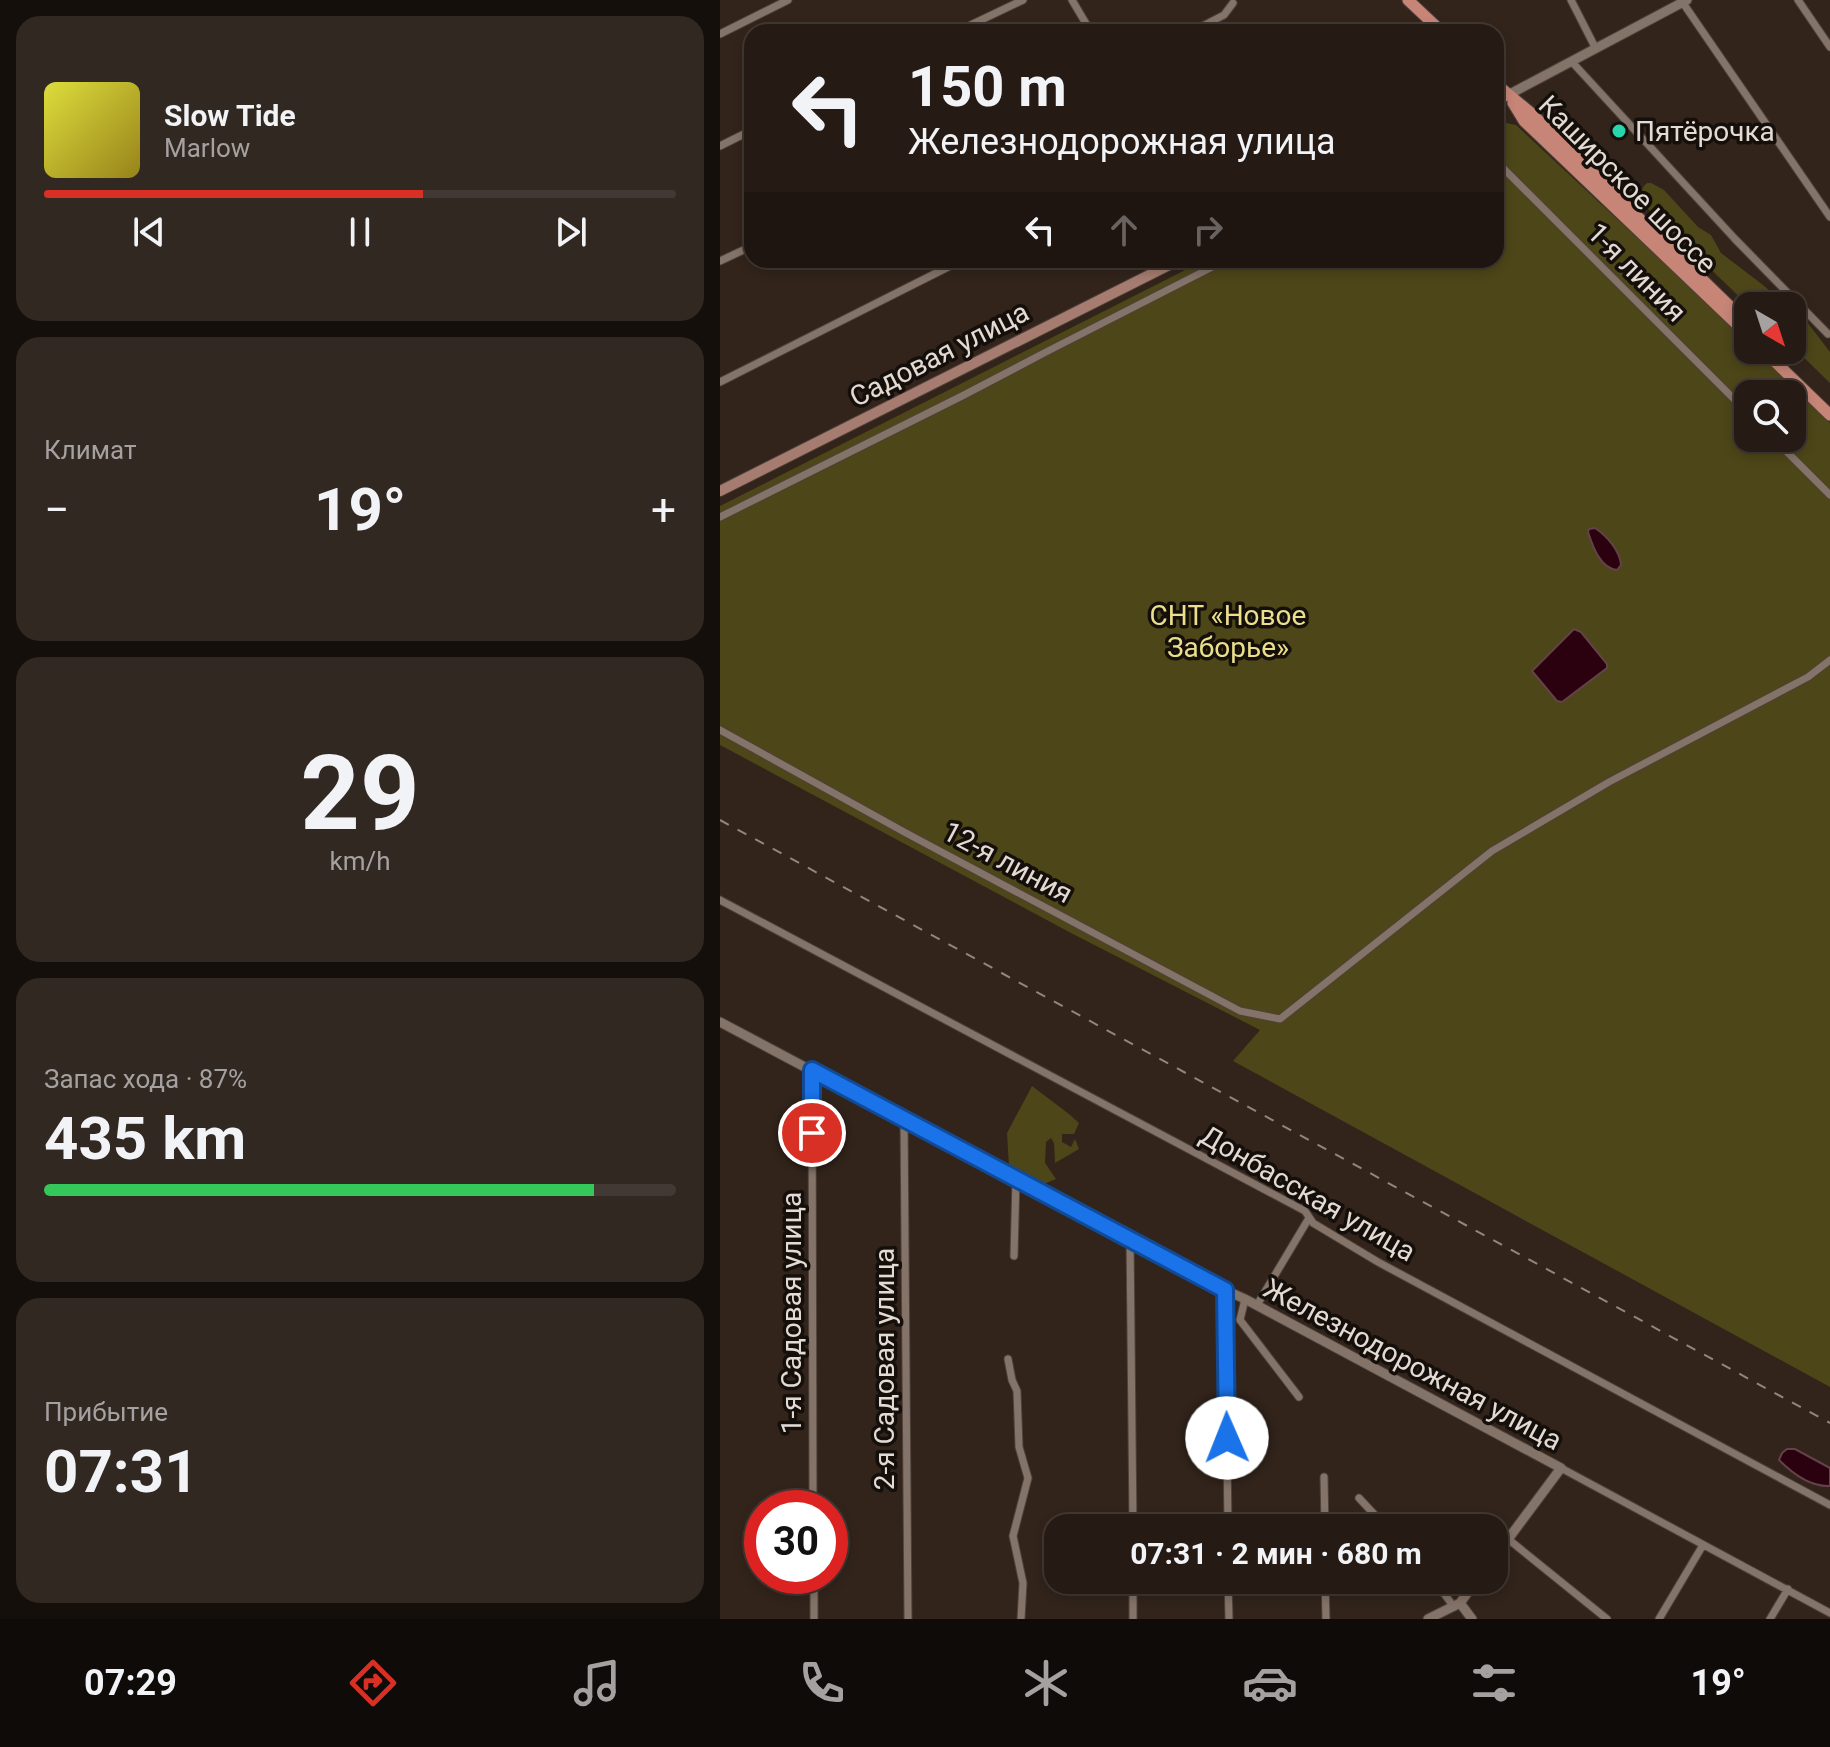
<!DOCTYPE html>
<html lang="ru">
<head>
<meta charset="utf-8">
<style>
	body { margin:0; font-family:Roboto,sans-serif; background:#322822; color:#f1f3f6; height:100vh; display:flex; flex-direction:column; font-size:30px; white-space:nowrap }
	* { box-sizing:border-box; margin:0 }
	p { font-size:26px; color:#a4a1a0 }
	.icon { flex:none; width:44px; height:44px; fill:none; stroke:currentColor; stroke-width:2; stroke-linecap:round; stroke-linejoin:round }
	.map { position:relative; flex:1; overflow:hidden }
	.drawer { display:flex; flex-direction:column; gap:16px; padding:16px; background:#150f0b; width:720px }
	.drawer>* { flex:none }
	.top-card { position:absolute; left:24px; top:24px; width:760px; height:244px; border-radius:24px; box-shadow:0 4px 12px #0003,0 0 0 2px #423934; background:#261b14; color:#f1f3f6; overflow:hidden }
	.needle { width:52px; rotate:141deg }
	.tools { position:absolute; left:1014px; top:292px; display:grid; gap:16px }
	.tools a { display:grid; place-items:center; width:72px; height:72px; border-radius:16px; background:#261b14; box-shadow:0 4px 12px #0003,0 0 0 2px #423934; font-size:40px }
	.speed { position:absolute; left:24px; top:1490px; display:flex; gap:16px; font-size:40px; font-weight:700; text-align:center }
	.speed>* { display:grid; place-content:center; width:104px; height:104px; border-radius:50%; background:#261b14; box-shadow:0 4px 12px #0003,0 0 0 2px #423934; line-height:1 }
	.speed .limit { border:12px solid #d22; background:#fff; color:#111 }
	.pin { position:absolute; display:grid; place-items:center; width:68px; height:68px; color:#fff; margin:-34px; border:4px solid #fff; border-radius:50%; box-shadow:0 2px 8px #0007 }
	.me { position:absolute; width:88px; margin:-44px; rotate:359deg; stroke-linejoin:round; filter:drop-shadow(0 0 6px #0008) }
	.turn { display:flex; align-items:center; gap:28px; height:168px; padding:0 32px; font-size:36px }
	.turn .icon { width:104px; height:104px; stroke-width:2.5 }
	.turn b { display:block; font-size:56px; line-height:68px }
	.lanes { display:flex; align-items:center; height:76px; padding:0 32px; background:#0003; justify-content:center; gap:40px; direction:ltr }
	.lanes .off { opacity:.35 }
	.big { font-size:60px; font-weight:700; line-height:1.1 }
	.drawer .tile { flex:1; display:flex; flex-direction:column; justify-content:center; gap:12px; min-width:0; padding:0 28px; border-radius:24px; background:#322822 }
	.drawer .dial { align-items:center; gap:0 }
	.dial b { font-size:104px; line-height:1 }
	.song { display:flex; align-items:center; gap:24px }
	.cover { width:96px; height:96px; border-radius:12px; background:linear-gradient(135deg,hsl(60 70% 55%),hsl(50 70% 35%)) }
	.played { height:8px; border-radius:4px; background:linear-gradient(90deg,#d93025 60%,#423934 60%) }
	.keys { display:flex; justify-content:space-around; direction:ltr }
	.heat { display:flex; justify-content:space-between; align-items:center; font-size:44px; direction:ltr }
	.charge { height:12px; border-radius:6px; background:linear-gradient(90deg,#34c759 87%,#423934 0) }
	.trip { position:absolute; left:324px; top:1514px; width:464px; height:80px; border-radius:24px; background:#261b14; box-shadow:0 4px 12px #0003,0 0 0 2px #423934; font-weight:700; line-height:80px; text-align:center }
	.dock { display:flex; height:128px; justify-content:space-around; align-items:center; background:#0f0b08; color:#a4a1a0 }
	.dock .icon { width:56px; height:56px }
	.dock .active { color:#d93025 }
	.dock b { font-size:36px; color:#f1f3f6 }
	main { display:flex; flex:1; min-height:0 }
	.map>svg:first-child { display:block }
	.green { fill:#4d4618; fill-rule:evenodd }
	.water { fill:#2c010f; stroke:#63424a; stroke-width:2 }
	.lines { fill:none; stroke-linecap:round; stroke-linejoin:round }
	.minor-casing { stroke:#4e423b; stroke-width:9 }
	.tertiary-casing { stroke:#4e423b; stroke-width:11 }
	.secondary-casing { stroke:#4e423b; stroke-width:12 }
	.primary-casing { stroke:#4e423b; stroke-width:13 }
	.minor { stroke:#847368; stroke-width:7 }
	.tertiary { stroke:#847368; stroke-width:9 }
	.secondary { stroke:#a67c70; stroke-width:10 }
	.primary { stroke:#c78577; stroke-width:11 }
	.rail { stroke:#91857e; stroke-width:2; stroke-dasharray:10 10; stroke-linecap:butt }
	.route-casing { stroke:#114b97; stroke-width:20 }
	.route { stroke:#1a73e8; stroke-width:14 }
	.poi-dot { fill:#28d5ad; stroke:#150f0b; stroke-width:3 }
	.labels { text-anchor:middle; stroke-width:7; stroke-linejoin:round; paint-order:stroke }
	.poi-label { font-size:28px; fill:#e4dad4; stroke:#150f0b; text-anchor:start }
	.street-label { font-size:28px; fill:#e4dad4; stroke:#150f0b }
	.park-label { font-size:28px; fill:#ebdf8c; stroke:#150f0b }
</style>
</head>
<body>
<main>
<section class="drawer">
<div class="tile">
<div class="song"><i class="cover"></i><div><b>Slow Tide</b><p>Marlow</p></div></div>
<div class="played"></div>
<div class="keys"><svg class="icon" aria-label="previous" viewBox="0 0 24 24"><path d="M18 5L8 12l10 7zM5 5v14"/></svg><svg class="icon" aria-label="pause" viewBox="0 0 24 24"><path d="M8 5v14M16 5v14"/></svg><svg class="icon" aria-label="next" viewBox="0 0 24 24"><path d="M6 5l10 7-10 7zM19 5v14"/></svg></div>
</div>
<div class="tile"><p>Климат</p>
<div class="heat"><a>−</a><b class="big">19°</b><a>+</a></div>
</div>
<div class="tile dial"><b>29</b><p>km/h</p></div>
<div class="tile"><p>Запас хода · 87%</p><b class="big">435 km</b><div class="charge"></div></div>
<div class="tile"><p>Прибытие</p><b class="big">07:31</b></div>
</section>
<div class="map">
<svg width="1110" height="1619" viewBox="0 0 1110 1619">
	<rect width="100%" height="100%" fill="#32241b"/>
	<path class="green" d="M776 121 796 125 1028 341V350H1037L1110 423V1387L513 1061 540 1030 351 933 0 745V506L485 260H776ZM1028 394H1072V438H1028Z
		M927 183H931L944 190 978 227 991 235 1001 253 1043 285 1067 306H1029L924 205C922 197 919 189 927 183Z
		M1072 310 1087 322 1110 352V383L1072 346Z
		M312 1086 349 1114 359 1123 354 1134H342V1142L351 1147 355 1139 359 1149 335 1163 334 1143 331 1138 326 1142 325 1163 336 1179 324 1184 289 1166 287 1133Z"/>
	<path class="water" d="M875 528C887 536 900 551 901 565L897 570C880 568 873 547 868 532L869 529Z
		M854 629 861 632 887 664V668L842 702 837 701 812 671Z
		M1067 1449H1075L1110 1468V1486C1091 1487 1072 1473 1059 1460L1062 1453Z"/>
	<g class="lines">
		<defs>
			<path id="minor" d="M352 0 371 32
				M851 0 876 49
				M1078 0 1110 47
				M963 3 1110 217
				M236 32 303 0
				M471 32 504 15 513 3
				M0 34 68 0
				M852 62 1015 239 1108 334
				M0 146 32 130
				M776 161 1028 413
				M0 261 32 246
				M0 382 242 260
				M1053 438 1110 495
				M0 517 244 395 326 352 506 260
				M0 730 186 833 520 1011 560 1019 772 851 889 782 1088 677 1110 660
				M0 900 585 1211 593 1223 658 1262 1110 1505
				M92 1070 93 1508
				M184 1119 188 1619
				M410 1238 413 1528
				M294 1256 296 1179
				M505 1290 508 1528
				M525 1299 520 1320 579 1397
				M537 1305 589 1218
				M288 1359 292 1380 297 1391 299 1447 308 1478 293 1536 303 1583 301 1619
				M841 1468 1110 1613
				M604 1477 605 1528
				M639 1498 667 1528
				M788 1539 887 1619
				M94 1576V1619
				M413 1580V1619
				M508 1580 509 1619
				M605 1580 606 1619
				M714 1580 734 1607
				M939 1619 983 1545
				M1050 1619 1068 1589"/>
			<path id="tertiary" d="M788 95 967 0
				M0 1022 505 1290 525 1299 841 1468 774 1558
				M740 1603 752 1619
				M708 1619 740 1603 757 1580"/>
			<path id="secondary" d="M776 101 788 95
				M0 491 459 260"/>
			<path id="primary" d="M688 0 722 32
				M776 84 811 113 1028 324
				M793 103 804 121 1028 335
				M1043 350 1110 415"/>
		</defs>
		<use href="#minor" class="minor-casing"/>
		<use href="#tertiary" class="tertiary-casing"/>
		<use href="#secondary" class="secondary-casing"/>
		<use href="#primary" class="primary-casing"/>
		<use href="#minor" class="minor"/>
		<use href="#tertiary" class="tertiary"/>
		<use href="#secondary" class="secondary"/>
		<use href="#primary" class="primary"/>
		<path class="rail" d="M0 820 1110 1423"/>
	</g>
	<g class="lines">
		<defs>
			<path id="route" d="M92 1133V1070L505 1290 507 1438"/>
		</defs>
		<use href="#route" class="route-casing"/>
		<use href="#route" class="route"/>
	</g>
	<circle class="poi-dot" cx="899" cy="131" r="8"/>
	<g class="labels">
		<g class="poi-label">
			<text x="915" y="141">Пятёрочка</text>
		</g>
		<g class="street-label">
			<text transform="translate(908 184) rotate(45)" y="10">Каширское шоссе</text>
			<text transform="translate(917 272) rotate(45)" y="10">1-я линия</text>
			<text transform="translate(219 354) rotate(-27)" y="10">Садовая улица</text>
			<text transform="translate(288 862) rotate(28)" y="10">12-я линия</text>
			<text transform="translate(588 1193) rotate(30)" y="10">Донбасская улица</text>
			<text transform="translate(71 1313) rotate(-90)" y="10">1-я Садовая улица</text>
			<text transform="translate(693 1364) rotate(28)" y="10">Железнодорожная улица</text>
			<text transform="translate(164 1369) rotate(-90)" y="10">2-я Садовая улица</text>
		</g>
		<g class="park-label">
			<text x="508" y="625">СНТ «Новое<tspan x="508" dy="32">Заборье»</tspan></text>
		</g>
	</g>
</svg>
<div class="tools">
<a><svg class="needle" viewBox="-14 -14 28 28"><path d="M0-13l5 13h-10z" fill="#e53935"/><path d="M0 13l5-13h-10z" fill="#a4a1a0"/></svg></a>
<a><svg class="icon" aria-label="search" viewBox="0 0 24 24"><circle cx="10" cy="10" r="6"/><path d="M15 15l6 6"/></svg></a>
</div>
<div class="speed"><div class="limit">30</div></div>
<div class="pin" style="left:92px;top:1133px;background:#d93025"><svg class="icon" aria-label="arrive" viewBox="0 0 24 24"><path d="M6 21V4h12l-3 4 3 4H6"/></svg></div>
<svg class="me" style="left:507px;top:1438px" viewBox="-20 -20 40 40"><circle r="19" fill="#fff"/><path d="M0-13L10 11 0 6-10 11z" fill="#1a73e8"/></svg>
<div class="trip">07:31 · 2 мин · 680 m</div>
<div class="top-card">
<div class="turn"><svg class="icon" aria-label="left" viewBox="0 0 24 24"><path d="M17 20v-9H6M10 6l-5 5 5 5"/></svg><div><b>150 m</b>Железнодорожная улица</div></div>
<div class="lanes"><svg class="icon" aria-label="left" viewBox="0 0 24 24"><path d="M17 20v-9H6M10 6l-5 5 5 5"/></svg><svg class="icon off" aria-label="ahead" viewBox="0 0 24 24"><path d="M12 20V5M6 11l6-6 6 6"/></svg><svg class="icon off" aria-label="right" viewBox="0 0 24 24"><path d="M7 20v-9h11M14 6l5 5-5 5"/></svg></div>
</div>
</div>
</main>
<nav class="dock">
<b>07:29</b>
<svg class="icon active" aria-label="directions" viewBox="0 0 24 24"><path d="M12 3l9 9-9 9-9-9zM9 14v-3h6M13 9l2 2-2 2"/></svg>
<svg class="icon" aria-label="music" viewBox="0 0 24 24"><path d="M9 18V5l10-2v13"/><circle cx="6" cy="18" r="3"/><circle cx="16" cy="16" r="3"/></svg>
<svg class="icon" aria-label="phone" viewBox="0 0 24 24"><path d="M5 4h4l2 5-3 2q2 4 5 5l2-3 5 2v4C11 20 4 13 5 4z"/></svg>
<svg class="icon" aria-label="climate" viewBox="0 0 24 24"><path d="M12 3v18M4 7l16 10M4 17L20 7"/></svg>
<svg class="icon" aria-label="car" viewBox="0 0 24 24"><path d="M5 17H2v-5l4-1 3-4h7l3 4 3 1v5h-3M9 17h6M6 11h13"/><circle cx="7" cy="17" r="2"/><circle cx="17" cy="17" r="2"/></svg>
<svg class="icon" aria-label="filters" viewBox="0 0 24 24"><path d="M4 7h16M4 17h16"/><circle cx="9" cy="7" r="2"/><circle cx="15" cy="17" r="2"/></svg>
<b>19°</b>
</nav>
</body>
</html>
